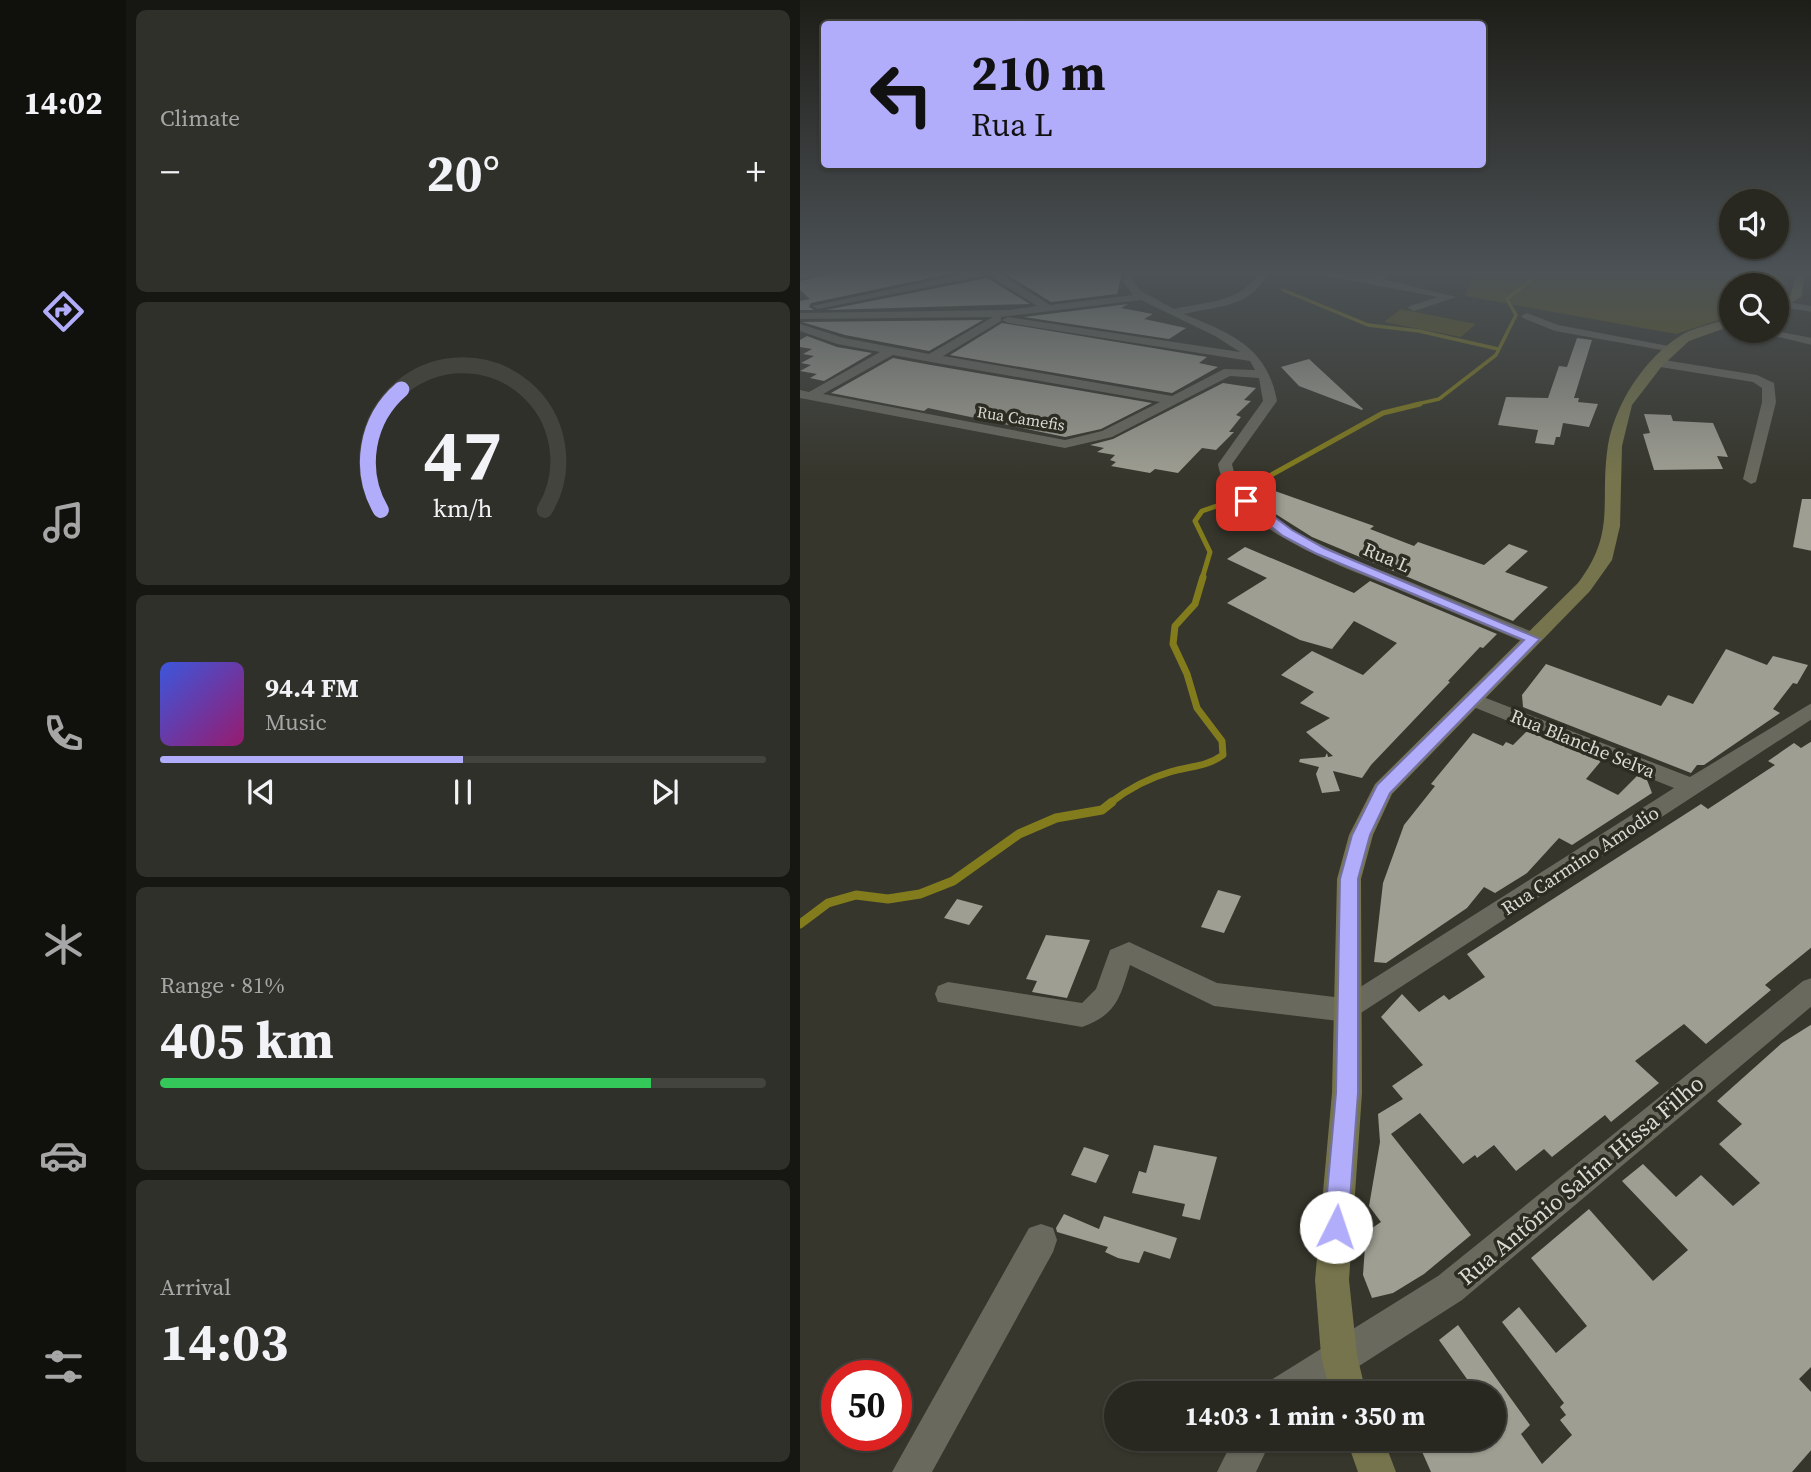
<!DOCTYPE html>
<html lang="en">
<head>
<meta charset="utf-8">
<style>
	body { margin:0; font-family:"Source Serif 4",serif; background:#30302a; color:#f1f3f6; height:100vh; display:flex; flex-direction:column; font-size:26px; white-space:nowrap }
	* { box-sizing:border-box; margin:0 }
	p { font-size:23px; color:#a5a6a5 }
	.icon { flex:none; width:38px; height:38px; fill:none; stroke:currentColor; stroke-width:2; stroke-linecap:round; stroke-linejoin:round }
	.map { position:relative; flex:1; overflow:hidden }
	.panel { display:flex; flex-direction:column; gap:10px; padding:10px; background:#161612; width:674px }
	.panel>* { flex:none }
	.hud { position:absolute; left:21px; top:21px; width:665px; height:147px; border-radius:7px; box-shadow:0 2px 5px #0004,0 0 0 2px #44443f; background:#b1adfa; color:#111; overflow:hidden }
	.controls { position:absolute; left:919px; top:189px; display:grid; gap:14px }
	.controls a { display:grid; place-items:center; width:70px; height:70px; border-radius:50%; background:#282821; box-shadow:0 2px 5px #0004,0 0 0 2px #44443f; font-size:35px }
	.speed { position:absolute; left:21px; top:1360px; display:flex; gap:14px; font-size:35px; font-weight:700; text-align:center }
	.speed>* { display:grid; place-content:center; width:91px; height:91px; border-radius:50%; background:#282821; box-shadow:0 2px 5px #0004,0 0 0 2px #44443f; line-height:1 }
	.speed .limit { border:10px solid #d22; background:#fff; color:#111 }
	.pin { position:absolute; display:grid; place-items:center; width:60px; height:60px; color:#fff; margin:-30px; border-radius:14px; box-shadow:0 4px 10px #0006 }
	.me { position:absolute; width:77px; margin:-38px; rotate:4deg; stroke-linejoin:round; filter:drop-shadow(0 0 5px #0008) }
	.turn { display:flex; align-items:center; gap:24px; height:147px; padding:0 35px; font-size:32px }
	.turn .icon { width:91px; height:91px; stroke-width:2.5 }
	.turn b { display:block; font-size:49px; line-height:60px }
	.big { font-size:52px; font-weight:700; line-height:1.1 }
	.panel .widget { flex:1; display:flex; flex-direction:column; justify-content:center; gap:10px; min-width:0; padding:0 24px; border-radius:10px; background:#30302a }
	.panel .dial { align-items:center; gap:0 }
	.dial svg { height:182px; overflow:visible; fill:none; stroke:#44443f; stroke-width:7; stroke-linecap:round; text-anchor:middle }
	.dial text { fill:#f1f3f6; stroke:none }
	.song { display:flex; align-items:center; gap:21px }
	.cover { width:84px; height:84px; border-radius:10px; background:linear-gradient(135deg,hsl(230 70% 55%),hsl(320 70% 35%)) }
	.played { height:7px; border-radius:4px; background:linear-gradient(90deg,#b1adfa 50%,#44443f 50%) }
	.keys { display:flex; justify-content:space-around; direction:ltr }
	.heat { display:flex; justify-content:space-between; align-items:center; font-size:38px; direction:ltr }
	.charge { height:10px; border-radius:5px; background:linear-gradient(90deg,#34c759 81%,#44443f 0) }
	.trip { position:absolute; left:304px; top:1381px; width:402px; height:70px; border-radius:35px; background:#282821; box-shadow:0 2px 5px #0004,0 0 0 2px #44443f; font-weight:700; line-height:70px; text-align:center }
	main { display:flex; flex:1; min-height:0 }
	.menu { display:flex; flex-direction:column; width:126px; justify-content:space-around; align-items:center; background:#10100d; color:#a5a6a5 }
	.menu .icon { width:49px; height:49px }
	.menu .selected { color:#b1adfa }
	.menu b { font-size:32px; color:#f1f3f6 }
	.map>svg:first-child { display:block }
	.green { fill:#5c581c }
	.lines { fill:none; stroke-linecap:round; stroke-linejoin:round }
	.stream-far3 { stroke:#827c1d; stroke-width:3.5 }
	.stream-far2 { stroke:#827c1d; stroke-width:5 }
	.stream-far1 { stroke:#827c1d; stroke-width:7 }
	.stream { stroke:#827c1d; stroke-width:9 }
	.building { fill:#9e9e92 }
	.minor { fill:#69695e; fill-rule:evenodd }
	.secondary { fill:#76744c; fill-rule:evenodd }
	.route { fill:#b1adfa; stroke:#7370a2; stroke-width:2 }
	.labels { text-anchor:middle; stroke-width:7; stroke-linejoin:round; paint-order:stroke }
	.far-street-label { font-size:16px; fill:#dadad3; stroke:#2c2c22 }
	.street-label { font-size:19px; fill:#dadad3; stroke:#2c2c22 }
	.near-street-label { font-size:23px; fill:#dadad3; stroke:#2c2c22 }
</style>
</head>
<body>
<main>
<nav class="menu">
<b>14:02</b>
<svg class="icon selected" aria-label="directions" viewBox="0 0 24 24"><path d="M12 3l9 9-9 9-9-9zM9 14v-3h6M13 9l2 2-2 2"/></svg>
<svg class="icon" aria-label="music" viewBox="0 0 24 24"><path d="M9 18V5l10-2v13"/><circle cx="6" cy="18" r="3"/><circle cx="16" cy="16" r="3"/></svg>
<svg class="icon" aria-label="phone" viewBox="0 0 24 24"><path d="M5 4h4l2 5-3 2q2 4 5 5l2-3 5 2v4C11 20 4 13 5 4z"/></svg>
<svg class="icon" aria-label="climate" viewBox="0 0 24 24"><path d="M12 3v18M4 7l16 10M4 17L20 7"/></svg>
<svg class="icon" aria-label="car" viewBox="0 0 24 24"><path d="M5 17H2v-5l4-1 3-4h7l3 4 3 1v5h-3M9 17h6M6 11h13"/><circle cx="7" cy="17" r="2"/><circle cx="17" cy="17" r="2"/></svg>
<svg class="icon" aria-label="filters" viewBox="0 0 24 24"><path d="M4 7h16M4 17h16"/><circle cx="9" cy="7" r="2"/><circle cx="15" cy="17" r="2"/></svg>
</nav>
<section class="panel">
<div class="widget"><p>Climate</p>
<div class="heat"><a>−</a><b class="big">20°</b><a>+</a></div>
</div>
<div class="widget dial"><svg viewBox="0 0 100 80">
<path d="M14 69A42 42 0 1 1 86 69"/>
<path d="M14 69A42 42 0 0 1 23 16" stroke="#b1adfa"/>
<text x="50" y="56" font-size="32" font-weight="700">47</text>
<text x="50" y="72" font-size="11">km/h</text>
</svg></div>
<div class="widget">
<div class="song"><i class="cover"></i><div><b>94.4 FM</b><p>Music</p></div></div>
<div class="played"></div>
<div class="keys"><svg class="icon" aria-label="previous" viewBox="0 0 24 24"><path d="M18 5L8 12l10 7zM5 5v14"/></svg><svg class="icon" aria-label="pause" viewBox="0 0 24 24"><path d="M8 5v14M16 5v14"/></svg><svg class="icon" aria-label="next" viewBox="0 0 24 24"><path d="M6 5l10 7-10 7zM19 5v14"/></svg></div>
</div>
<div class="widget"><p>Range · 81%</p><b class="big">405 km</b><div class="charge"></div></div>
<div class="widget"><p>Arrival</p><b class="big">14:03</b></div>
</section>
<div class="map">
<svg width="1012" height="1472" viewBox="0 0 1012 1472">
	<rect width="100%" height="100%" fill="#36362c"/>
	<path class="green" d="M670 271H983V283L977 298 976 285H931V316L876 334 665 296 670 284Z
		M601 309 676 324 661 337 584 322Z"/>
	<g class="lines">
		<path class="stream-far3" d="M483 290 568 325 619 331 698 349
			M613 405 639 399 696 355 716 315 707 299 742 271"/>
		<path class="stream-far2" d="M402 579 410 552 395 521 402 511 437 499 464 479 583 413 620 404"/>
		<path class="stream-far1" d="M310 803C327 790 349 778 370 772 390 766 406 767 423 755L422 741 397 708 387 674 373 644 375 626 395 604 403 577"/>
		<path class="stream" d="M0 924 28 903 56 895 88 899 120 894 153 881 219 834 256 818 302 810 312 802"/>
	</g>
	<path class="building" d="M42 271H164L11 303 9 307 14 310H0V301L10 299 0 290V281Z
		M201 271H302L322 273 317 294 251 302Z
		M187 278 230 304 26 310Z
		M328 304 321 308 353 314 344 319 386 328 369 339 224 317Z
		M183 320 129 351 45 335 2 322Z
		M202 323 407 357 399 363 418 367 372 393 150 355Z
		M7 336 37 347 72 353 24 381 10 378 17 374 0 371 11 365 1 363 14 356 3 354 12 349 0 347V340Z
		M777 338 792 340 774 398H779L778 402 798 404 789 427 763 423 760 437H756L754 445 735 443 738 430 698 425 706 397 748 398 759 366 767 367Z
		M93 358 131 365 352 403 301 429 265 437 128 408 124 411 31 393Z
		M509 359 563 409 562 410 499 386 481 367Z
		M423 383 456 388 444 400 451 401 436 415 441 417 429 432H434L416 450 402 448 378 473 355 469 350 473 311 466 316 462 310 460 315 455 297 452 304 448 290 445 313 439Z
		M844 414 871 415 873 421 913 423 928 457 917 456 923 469 854 470 843 434 850 433Z
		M441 479 574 526 570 529 614 546 618 542 684 565 709 544 728 551 705 572 748 587 713 621 512 537 466 508Z
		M1002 499H1012V551L993 547Z
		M445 547 554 593 570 581 697 634 683 648 680 647 648 681 650 682 571 765 562 778 533 771 540 791 522 793 516 774 519 767 499 762 500 759 525 757 527 753 528 757 533 756 506 732 530 718 500 703 514 692 481 675 512 651 563 675 597 643 554 621 532 649 500 640 427 603 467 578 427 559Z
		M926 649 967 665 973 656 1008 665 997 684 993 683 973 709 980 713 904 765H897L891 773 723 707 722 695 746 664 861 706 868 695 893 704Z
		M727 731 801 761 786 779 818 795 837 776 847 780 852 793 772 845 759 838 727 873 695 893 684 887 667 908 586 963 574 962 583 883 604 825 635 786 631 784 673 733 703 746 706 742 713 745Z
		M1012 741V947L965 985 971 990 906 1044 884 1024 835 1061 859 1083 811 1122 805 1115 752 1157 744 1149 716 1171 694 1145 677 1158 675 1155 663 1164 620 1113 591 1134 671 1235 624 1274 593 1293 572 1298 563 1275 566 1232 581 1222 569 1206 580 1142 578 1114 603 1099 592 1086 623 1065 581 1017 602 994 619 1012 644 995 649 1000 685 977 667 954 901 804 908 809 975 765 968 761 994 743 1001 748Z
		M418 890 441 896 424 933 401 927Z
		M157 899 183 906 169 925 144 918Z
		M246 935 290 940 267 998 232 992 237 981 226 979Z
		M1012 1024V1366L999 1379 1012 1393V1449L992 1472H631L616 1438H695V1393H677L639 1340 658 1325 730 1425 721 1434 742 1464 772 1435 760 1420 766 1415 760 1407 764 1403 702 1322 719 1307 756 1353 787 1326 731 1258 789 1209 853 1281 888 1250 822 1181 843 1164 876 1197 901 1175 933 1206 960 1183 919 1144 942 1124 917 1101 982 1043Z
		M354 1145 417 1157 400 1220 382 1216 385 1204 332 1193 339 1171 346 1173Z
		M284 1147 309 1155 296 1183 271 1175Z
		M264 1214 299 1229 304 1216 377 1238 370 1259 344 1251 339 1263 318 1258 305 1252 308 1247 257 1232 256 1228Z"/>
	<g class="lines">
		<path class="minor" d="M10 271H30L0 279V273Z
			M176 271H196L250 305 333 295 323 281 325 271H335L333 281 341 291 374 309C409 301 441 303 460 271H470C450 308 422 305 384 314 432 334 467 347 477 401L432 464C443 525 569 564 620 586 660 602 700 619 740 635L742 639 733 645 726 643C685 626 643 608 602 591 548 568 428 530 418 464L463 401 459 378 430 376 312 437 265 448 0 398V390L9 392 80 352 37 344 0 331V324L44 338 129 354 193 317 0 319V313L209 310 237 306 188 275 18 309 12 306ZM341 300 415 336 440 352 208 317 202 320 208 323 450 361 455 370 424 369 372 396 143 356 201 321V317ZM93 355 131 362 360 402 302 431 265 440 23 394Z
			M501 271 572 277 583 271H596L583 279 656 297 614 311 608 308 610 306 638 297Z
			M985 302 1012 306V312L981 307V303Z
			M727 313 758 325 879 348 873 352 755 331 723 318 721 316Z
			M955 331H976L1012 338V345Z
			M858 359 957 375 974 383 976 402 956 482 951 484 943 479 962 402V388L953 382 854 366 852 363Z
			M673 693 890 777 1012 703V719L547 1022 414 1006 330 965C320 998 316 1015 282 1027L138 1002 135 994 138 986 148 982 282 1003 296 989 310 950 329 942 417 983 543 998 874 788 666 704 663 699 666 694Z
			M1012 978V1006L662 1300 517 1393H466L471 1380 638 1276 1003 981Z
			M241 1224 253 1228 257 1240 253 1252 132 1472H92L229 1228Z
			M434 1438H472L456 1472H417Z"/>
		<path class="secondary" d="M992 271H1002L1005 277 1001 297 976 312V304L991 295 995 277Z
			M931 319V326L889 341 862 366 832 405 822 446 820 526 812 560 790 591 592 794 573 835 561 879 562 1093 549 1280 557 1355 566 1393H530L521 1355 515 1280 532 1093 537 879 549 835 575 784 778 583C817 532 799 502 808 445 815 404 844 359 880 336 894 327 916 323 931 319Z
			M546 1438H583L596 1472H558Z"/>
	</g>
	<linearGradient id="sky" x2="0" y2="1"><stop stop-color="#1e1e18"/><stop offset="0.57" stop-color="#4c5256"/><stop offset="1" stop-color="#4c5256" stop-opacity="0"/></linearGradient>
	<rect width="1012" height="477" fill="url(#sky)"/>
	<path class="route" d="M442 499H450L492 530 524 548 740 639 590 793 570 835 558 879V1093L548 1227 545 1235 536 1239 527 1235 524 1227 536 1093 540 879 552 835 577 785 724 640 515 553 483 536 442 504Z"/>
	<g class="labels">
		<g class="far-street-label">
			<text transform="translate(221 418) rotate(9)" y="6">Rua Camefis</text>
		</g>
		<g class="street-label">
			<text transform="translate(587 557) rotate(23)" y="7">Rua L</text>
			<text transform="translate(783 743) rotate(22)" y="7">Rua Blanche Selva</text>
			<text transform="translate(780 860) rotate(-33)" y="7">Rua Carmino Amodio</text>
		</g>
		<g class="near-street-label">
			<text transform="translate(781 1180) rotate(-40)" y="8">Rua Antônio Salim Hissa Filho</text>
		</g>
	</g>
</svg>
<div class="controls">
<a><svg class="icon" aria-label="sound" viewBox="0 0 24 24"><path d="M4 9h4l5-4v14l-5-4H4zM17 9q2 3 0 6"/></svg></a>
<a><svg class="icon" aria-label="search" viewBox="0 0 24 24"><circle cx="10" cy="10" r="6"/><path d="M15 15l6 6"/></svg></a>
</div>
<div class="speed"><div class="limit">50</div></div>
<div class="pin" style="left:446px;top:501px;background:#d93025"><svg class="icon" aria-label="arrive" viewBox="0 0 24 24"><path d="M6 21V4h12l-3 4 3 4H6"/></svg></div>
<svg class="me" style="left:536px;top:1227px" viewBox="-20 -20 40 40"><circle r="19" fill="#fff"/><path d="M0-13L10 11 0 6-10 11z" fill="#b1adfa"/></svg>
<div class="trip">14:03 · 1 min · 350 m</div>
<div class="hud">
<div class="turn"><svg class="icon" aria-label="left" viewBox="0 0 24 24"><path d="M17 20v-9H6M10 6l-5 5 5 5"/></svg><div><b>210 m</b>Rua L</div></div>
</div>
</div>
</main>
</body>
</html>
